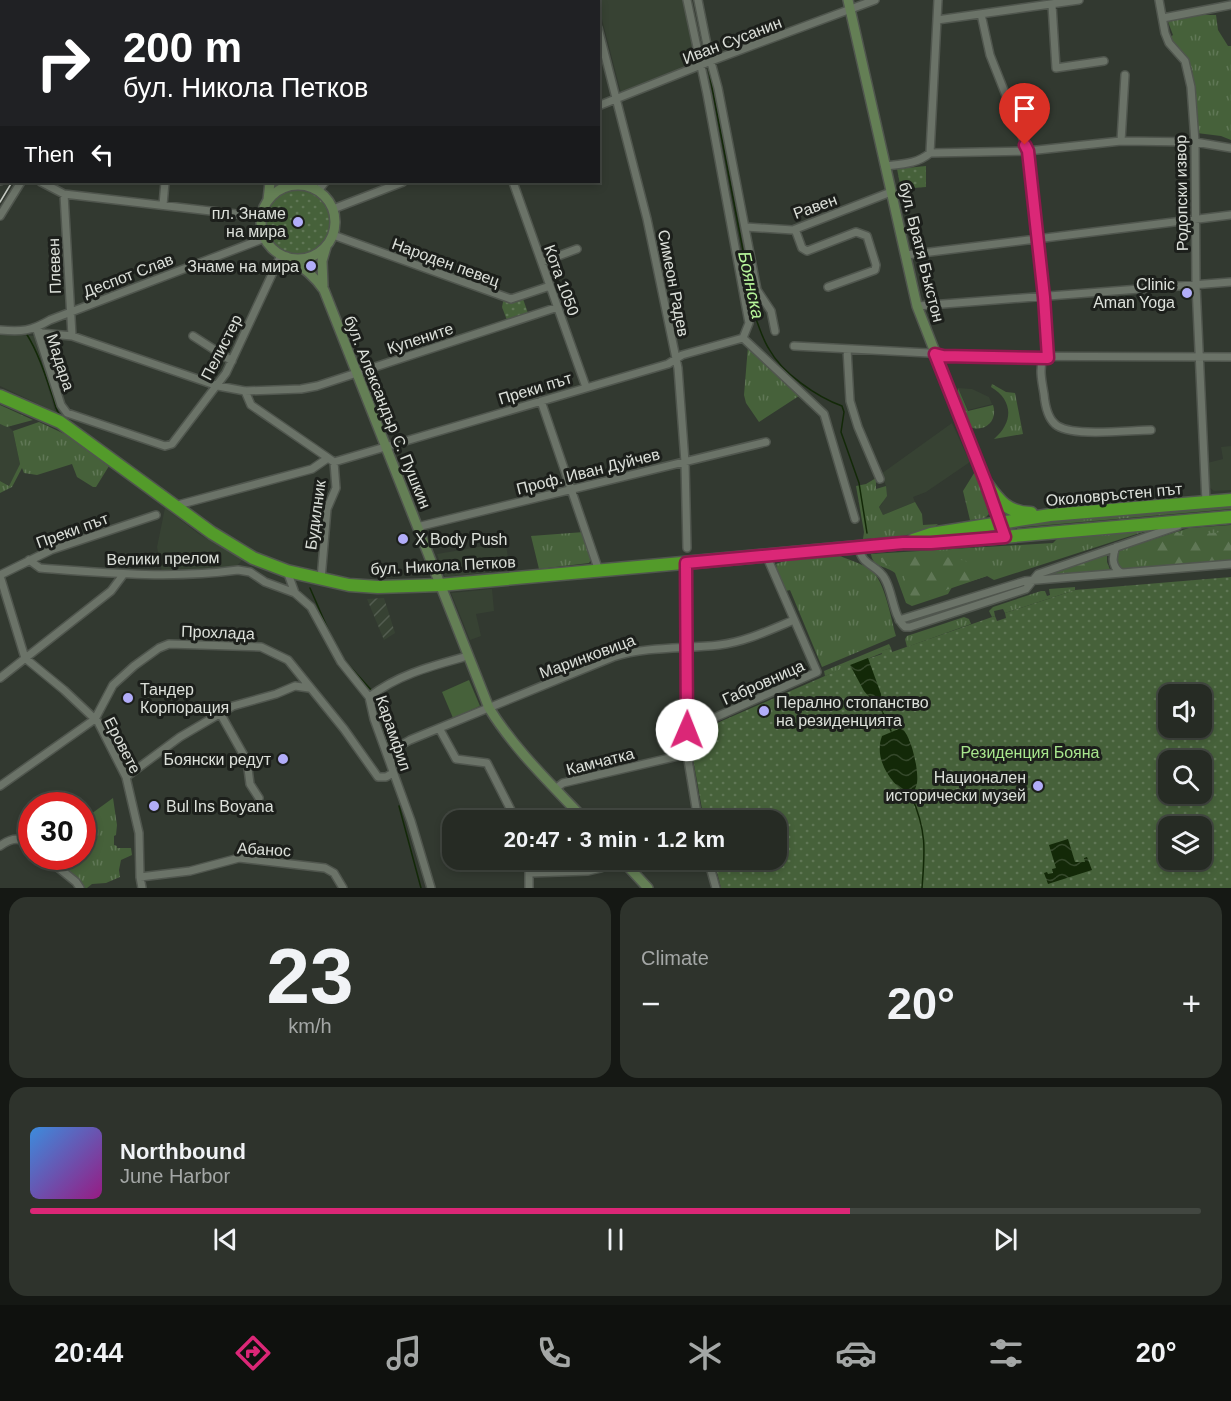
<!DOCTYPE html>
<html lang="en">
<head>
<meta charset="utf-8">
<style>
	body { margin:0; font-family:Helvetica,sans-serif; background:#2e332c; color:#f1f3f6; height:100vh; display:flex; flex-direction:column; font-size:22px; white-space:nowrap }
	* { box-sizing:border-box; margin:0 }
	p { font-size:20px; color:#a4a7a6 }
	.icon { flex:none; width:33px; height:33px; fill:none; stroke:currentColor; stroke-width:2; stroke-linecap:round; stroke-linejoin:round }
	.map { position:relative; height:888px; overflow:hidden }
	.sheet { display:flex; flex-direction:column; gap:9px; padding:9px; background:#151814; flex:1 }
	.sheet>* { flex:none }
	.banner { position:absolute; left:0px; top:0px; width:600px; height:183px; box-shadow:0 3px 9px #0003,0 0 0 2px #424741; background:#202124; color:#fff; overflow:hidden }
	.tools { position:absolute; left:1158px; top:684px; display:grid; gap:12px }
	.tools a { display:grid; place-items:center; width:54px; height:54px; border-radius:12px; background:#262b24; box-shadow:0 3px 9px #0003,0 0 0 2px #424741; font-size:30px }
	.speed { position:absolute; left:18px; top:792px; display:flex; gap:12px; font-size:30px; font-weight:700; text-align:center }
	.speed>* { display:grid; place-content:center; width:78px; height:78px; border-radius:50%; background:#262b24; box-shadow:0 3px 9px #0003,0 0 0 2px #424741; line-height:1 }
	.speed .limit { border:9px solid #d22; background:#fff; color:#111 }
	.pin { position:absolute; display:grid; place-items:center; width:51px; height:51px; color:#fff; margin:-62px -26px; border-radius:50% 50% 50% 0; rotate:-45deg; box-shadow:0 0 6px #0007 }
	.pin .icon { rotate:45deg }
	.me { position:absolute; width:66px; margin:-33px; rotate:1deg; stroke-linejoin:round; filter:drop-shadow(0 0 4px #0008) }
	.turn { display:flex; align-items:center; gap:21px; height:126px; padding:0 24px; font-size:27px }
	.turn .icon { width:78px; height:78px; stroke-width:2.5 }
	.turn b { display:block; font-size:42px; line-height:51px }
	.then { display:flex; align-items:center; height:57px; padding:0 24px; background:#0003; gap:12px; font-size:22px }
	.big { font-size:45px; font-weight:800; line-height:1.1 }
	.sheet .widget { flex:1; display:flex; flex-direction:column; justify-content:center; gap:9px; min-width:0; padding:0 21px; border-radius:18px; background:#2e332c }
	.sheet .dial { align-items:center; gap:0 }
	.dial b { font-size:78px; line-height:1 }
	.song { display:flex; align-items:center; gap:18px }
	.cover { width:72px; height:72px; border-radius:9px; background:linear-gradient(135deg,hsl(210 70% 55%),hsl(310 70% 35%)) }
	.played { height:6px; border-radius:3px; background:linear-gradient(90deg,#db2777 70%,#424741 70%) }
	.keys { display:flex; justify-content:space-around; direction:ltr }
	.heat { display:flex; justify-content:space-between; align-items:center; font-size:33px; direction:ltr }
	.sheet .tiles { flex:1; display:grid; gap:9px; grid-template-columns:1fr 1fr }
	.widget:last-child { grid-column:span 2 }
	.trip { position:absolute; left:442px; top:810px; width:345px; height:60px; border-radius:18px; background:#262b24; box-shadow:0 3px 9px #0003,0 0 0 2px #424741; font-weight:800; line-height:60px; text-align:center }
	.dock { display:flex; height:96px; justify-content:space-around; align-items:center; background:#0f110e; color:#a4a7a6 }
	.dock .icon { width:42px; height:42px }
	.dock .selected { color:#db2777 }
	.dock b { font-size:27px; color:#f1f3f6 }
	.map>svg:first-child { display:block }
	.built { fill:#374233 }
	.industrial { fill:url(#industrial-furrows) }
	.grass { fill:url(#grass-tufts) }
	.forest { fill:url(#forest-firs) }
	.park { fill:url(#park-dots); fill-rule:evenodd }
	.pitch { fill:#46613a }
	.water { fill:url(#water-waves) }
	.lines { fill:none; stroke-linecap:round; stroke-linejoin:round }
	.stream { stroke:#132908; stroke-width:1.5 }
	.street-casing { stroke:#50564e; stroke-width:10 }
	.secondary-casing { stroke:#50564e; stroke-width:12 }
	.primary-casing { stroke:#50564e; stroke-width:14 }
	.highway-casing { stroke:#50564e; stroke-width:15 }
	.street { stroke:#6b7368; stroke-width:7 }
	.secondary { stroke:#647f55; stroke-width:9 }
	.primary { stroke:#5d8b43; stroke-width:10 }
	.highway { stroke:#539b2a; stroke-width:12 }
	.tram { stroke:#c7ccc5; stroke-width:1.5 }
	.route-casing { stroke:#8e194d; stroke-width:15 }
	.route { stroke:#db2777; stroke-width:10 }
	.poi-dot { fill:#b2adf9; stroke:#1c1f1b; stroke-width:2 }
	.labels { text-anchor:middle; stroke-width:6; stroke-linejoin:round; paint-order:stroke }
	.street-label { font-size:16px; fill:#dce0da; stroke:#1c1f1b }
	.poi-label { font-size:16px; fill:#dce0da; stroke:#1c1f1b; text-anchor:end }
	.park-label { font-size:16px; fill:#a8e68d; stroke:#1c1f1b }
	.water-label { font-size:18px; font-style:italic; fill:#b7f59b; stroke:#1c1f1b }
</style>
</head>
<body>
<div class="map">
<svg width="1231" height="888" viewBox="0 0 1231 888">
	<defs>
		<pattern id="industrial-furrows" width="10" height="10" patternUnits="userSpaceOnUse" patternTransform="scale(1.5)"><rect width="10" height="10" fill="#374233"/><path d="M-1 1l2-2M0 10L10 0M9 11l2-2" fill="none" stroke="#535d50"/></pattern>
		<pattern id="grass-tufts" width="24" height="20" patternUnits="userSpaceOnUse" patternTransform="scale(1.5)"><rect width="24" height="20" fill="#46613a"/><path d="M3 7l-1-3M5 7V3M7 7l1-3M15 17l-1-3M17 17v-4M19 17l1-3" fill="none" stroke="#607756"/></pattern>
		<pattern id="forest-firs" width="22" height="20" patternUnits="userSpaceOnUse" patternTransform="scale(1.5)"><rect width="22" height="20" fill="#46613a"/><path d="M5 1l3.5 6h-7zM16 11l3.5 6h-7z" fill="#607756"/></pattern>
		<pattern id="park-dots" width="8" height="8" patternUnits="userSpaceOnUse" patternTransform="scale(1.5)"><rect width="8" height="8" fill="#46613a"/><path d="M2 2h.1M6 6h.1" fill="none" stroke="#607756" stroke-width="1.8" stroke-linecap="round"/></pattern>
		<pattern id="water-waves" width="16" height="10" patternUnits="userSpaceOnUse" patternTransform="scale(1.5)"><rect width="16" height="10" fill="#132908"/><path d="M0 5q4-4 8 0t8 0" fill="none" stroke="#35482b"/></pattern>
	</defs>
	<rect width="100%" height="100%" fill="#323930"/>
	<path class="built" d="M597 0H683L696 62 621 93Z
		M0 334 34 336 55 412 0 386Z
		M958 388 972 389 989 397 992 404 968 410Z
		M952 423 970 462 926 492 913 497 915 502 883 515 879 507 882 504 886 486 881 474Z
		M0 424 9 427 13 431 20 464 9 486 0 481Z
		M1231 446V490L1214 491 1208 486 1207 463 1223 459 1221 447Z
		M165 508 199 534 243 559 236 567 220 570 162 572 157 547Z
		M496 544V547L506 545 510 570 445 577 437 554Z
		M492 589 494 611 476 614 481 636 470 640 451 593Z"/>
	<path class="industrial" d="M384 598 395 633 384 640 367 599Z"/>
	<path class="grass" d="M1192 15H1216L1218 30 1228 46H1231V140L1221 136 1197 133 1192 69C1186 56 1176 49 1169 38L1173 35 1167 19Z
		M748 346 802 394 759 422 746 403 744 395Z
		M992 384 1006 392 1015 393 1023 434 994 439C1014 422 1013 400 991 387Z
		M958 388 968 411 993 405C998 420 986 433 970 427L957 394Z
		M0 405 33 420 7 427 0 424Z
		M39 422 71 437 109 466 96 487H93L77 477 72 464 37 475 24 473 22 468 12 487 0 493V481L9 486 20 464 13 431Z
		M976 470 989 514 984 519 970 520 963 491Z
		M876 478V489L886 486 887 496 879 507 883 515 915 502 922 514 923 525 938 524C925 537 882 537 863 539L864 532 856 486 866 484Z
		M1231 505V509L1014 528 1013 524Z
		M1231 525V562L1121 570 1116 565V555L1120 550 1189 528Z
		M1149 530 994 580 987 576 952 587 948 594 912 606 906 603 895 573C885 565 873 568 871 554L1053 543 1057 539Z
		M584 532 592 558 589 563 539 569 531 536Z
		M840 556C849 560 863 564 871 570 885 581 891 619 896 636L822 667 790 590 786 591 778 573 776 564 788 560Z
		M1075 587V590L1005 613 1003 609 994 611 995 616 992 617 989 611 993 607 1041 591H1045L1047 596 1050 595 1049 589Z
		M964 617 969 619 971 624 907 647 905 639 907 636Z
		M889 644 891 648 882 651V653L825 676 824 671Z
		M113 798 117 825 116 835 114 836V845L117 846V848H131L132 855 121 860 119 870 120 877 106 883 92 884 87 888H82L78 879 53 857 82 856 83 816 87 811 91 814Z"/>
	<path class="forest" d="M1198 531 1204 534 1231 531V562L1170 567 1158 555 1134 546 1177 532 1192 540Z
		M1107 554V562L1111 572 1039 577Z
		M888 556C914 556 971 551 987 576L917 600 911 597 902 571 881 562V558Z"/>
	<path class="park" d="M926 166V187L901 189 897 169Z
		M265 222a33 33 0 1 1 66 0a33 33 0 1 1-66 0Z
		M522 296 529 316 508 323 502 307 504 297Z
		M1231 577V888H721L714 860H777V820H704L693 759 692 734 850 665 882 654 881 651 891 648 892 652 995 616 997 621 1006 618 1005 613 1075 590ZM1168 694H1202V728H1168ZM1168 760H1202V794H1168ZM1168 826H1202V860H1168Z"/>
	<path class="pitch" d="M469 680 480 706 453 718 442 692Z"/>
	<path class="water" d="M868 658 881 694 883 713 864 691 850 665Z
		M901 728C911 734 919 770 917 783 916 787 914 792 912 797 892 786 873 760 882 736Z
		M1068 839 1075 862H1085L1084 858 1087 857 1092 870 1048 884 1044 873 1047 872 1048 874 1053 873 1052 869 1056 868 1049 845Z"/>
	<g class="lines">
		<path class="stream" d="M695 0 707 61
			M708 66 756 319C760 329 763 340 769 349 782 373 817 397 842 406L844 412 841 432 859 483 867 533
			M26 333C38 352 45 374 52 395 55 402 55 411 61 416
			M310 588 330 634 345 661 373 692
			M377 696 378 718 388 744
			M883 713 891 731
			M911 795C927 831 925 851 922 888
			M399 806 421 888"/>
		<defs>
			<path id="street" d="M291 0 292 2
				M428 0 429 2
				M591 0V2
				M687 0 707 94 749 323 743 338
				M698 0 709 55 718 88 757 290 771 311 775 331
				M1159 0 1165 33 1169 43 1185 61 1191 87 1195 142 1196 285 1206 502
				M58 2 59 0
				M94 2V0
				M456 2 457 0
				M1052 5 1056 68 1104 61
				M981 14 990 55 1028 151 1044 297 1048 358
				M1163 18 1231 5
				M937 20 1079 0
				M598 28 647 219 678 368 685 462 687 548
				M598 106 711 61 875 0
				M1121 141 1125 75
				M0 148 2 145
				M930 153 938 0
				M885 166C902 164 917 164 930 153L1028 151 1121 141 1195 142 1231 148
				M41 182 64 194 262 217
				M513 182 586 387
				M318 191 325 182
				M64 194 72 336
				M163 205 165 182
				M333 209 403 182
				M0 216 21 182
				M746 227 793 230 891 192
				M795 229 802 248 807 251 856 232 867 236 876 265 875 270 828 287
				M333 235 511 299 550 286
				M906 255 1231 215
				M542 262 577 249
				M917 306 1231 282
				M36 328 41 333 72 336 218 386 245 391 301 389 317 386 558 307
				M0 330C22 332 31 331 50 320L265 238
				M37 330 61 405 67 413 165 446 172 444 226 373 281 255
				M193 336 232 361
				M743 338 824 414 855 519
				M794 346 929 353 943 356 1231 357
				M847 349 850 401 858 427 880 479
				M1043 358C1039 370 1042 382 1044 394 1045 405 1047 417 1055 424 1070 438 1130 430 1151 430
				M245 391 251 405 334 462 336 488 327 509 321 579
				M541 401 599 571
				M334 462 668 364 682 355 743 338
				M174 506 312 469 328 458
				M417 527 766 442
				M859 547C861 566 877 564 885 579 893 593 893 616 905 627H910L1020 591 1026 589 1038 574 1178 526
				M1116 547C1112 557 1111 566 1121 573
				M29 560 40 568C106 573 172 579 238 570L250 572 265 582 295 593
				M686 563 687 754 698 820
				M287 571 295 593 311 607 341 662 369 697 374 719 411 821 431 888
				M0 575 51 550 156 515
				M0 576 25 658 64 690 98 722 126 777 139 833 140 877 142 888
				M899 620 1025 581 1231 564
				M0 678 111 591 123 575
				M369 697C399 674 432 666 468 656
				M220 713 247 761 250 784 259 798
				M439 728 456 759 487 763 516 820
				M687 730 817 672 766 555
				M391 766 396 748 410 740 613 657C648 646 683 649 719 645 745 642 770 630 794 620
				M126 777 180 737 233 706 276 694 295 686 309 688
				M0 786 95 719 113 685 134 666 159 648 169 644 261 647 288 660 344 729 378 777H386L393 773
				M555 789 563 783 687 754
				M0 846C12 837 21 837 32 846
				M44 856 76 882 80 888
				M708 860 716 888
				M529 873 588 871 601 868 615 860
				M140 877 190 871 239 858 325 868 334 873 343 888
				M529 888V860"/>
			<path id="secondary" d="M183 0 184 2
				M848 0 917 306 986 483 1001 526
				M261 222a37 37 0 1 1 74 0a37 37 0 1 1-74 0Z
				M268 200 270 182
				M287 257C302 266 314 275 324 290L489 708C515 750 551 784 585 820
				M323 286 322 261 326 247
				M622 860 648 888"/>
			<path id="primary" d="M74 2V0
				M0 179 2 177"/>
			<path id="highway" d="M0 396 60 422 212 533 253 558 287 571 349 585 378 587 440 585 903 543H931L980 539 1231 517
				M986 483C999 501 1008 513 1031 513
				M913 540 931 534 1050 515 1231 500"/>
		</defs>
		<use href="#street" class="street-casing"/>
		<use href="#secondary" class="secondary-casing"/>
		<use href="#primary" class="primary-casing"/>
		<use href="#highway" class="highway-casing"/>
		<use href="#street" class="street"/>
		<use href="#secondary" class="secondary"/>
		<use href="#primary" class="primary"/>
		<use href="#highway" class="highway"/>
		<path class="tram" d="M88 2V0
			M0 202 12 182"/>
	</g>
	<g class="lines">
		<defs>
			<path id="route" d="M687 730 686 563 903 543H931L1005 537 986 483 935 354 943 356 1048 358 1044 297 1028 151 1025 145"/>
		</defs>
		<use href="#route" class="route-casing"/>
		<use href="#route" class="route"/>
	</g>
	<g class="poi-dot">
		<circle cx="298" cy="222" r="6"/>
		<circle cx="311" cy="266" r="6"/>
		<circle cx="1187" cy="293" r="6"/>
		<circle cx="403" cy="539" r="6"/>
		<circle cx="128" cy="698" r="6"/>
		<circle cx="764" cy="711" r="6"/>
		<circle cx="283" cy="759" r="6"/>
		<circle cx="1038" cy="786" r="6"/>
		<circle cx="154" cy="806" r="6"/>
	</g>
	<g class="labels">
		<g class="street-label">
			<text transform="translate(732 40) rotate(-21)" y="6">Иван Сусанин</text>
			<text transform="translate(1181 193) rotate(-91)" y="6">Родопски извор</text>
			<text transform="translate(815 206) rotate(-20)" y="6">Равен</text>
			<text transform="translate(922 252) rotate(76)" y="6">бул. Братя Бъкстон</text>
			<text transform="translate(446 262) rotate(20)" y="6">Народен певец</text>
			<text transform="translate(54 266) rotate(-92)" y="6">Плевен</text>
			<text transform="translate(128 275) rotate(-21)" y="6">Деспот Слав</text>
			<text transform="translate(562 280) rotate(70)" y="6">Кота 1050</text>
			<text transform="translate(674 283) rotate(79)" y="6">Симеон Радев</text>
			<text transform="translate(420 338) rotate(-18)" y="6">Купените</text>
			<text transform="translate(221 347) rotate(-63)" y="6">Пелистер</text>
			<text transform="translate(61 362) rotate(72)" y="6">Мадара</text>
			<text transform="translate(535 388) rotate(-17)" y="6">Преки път</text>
			<text transform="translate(388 412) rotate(68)" y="6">бул. Александър С. Пушкин</text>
			<text transform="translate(588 471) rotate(-14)" y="6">Проф. Иван Дуйчев</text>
			<text transform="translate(1114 494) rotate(-5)" y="6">Околовръстен път</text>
			<text transform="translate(315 515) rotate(-82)" y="6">Будилник</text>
			<text transform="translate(72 530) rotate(-20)" y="6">Преки път</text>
			<text transform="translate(163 558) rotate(-1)" y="6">Велики прелом</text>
			<text transform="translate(443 565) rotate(-3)" y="6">бул. Никола Петков</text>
			<text transform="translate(218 632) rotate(2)" y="6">Прохлада</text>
			<text transform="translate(587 656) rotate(-20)" y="6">Маринковица</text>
			<text transform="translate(763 682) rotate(-24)" y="6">Габровница</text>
			<text transform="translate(394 733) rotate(71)" y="6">Карамфил</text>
			<text transform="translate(123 745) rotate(63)" y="6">Еровете</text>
			<text transform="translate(600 761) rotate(-14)" y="6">Камчатка</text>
			<text transform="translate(264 849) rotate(3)" y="6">Абанос</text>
		</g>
		<g class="poi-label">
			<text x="286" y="219">пл. Знаме<tspan x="286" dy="18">на мира</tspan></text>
			<text x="299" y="272">Знаме на мира</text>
			<text x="1175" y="290">Clinic<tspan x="1175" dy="18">Aman Yoga</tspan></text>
			<text x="415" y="545" text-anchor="start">X Body Push</text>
			<text x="140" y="695" text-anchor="start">Тандер<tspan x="140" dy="18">Корпорация</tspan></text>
			<text x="776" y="708" text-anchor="start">Перално стопанство<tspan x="776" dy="18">на резиденцията</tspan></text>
			<text x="271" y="765">Боянски редут</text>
			<text x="1026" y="783">Национален<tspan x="1026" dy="18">исторически музей</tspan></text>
			<text x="166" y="812" text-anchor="start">Bul Ins Boyana</text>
		</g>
		<g class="park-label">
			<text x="1030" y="758">Резиденция Бояна</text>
		</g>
		<g class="water-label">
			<text transform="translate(751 285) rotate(78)" y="6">Боянска</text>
		</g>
	</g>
</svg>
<div class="tools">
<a><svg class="icon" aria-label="sound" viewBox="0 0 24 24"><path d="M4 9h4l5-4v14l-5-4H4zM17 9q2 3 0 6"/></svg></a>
<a><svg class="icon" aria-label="search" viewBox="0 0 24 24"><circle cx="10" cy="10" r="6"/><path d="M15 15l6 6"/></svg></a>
<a><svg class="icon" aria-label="layers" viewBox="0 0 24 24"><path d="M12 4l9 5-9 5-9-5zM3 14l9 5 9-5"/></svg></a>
</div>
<div class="speed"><div class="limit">30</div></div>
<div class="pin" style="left:1025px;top:145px;background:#d93025"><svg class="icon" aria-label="arrive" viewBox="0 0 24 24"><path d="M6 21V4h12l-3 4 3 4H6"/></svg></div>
<svg class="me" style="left:687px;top:730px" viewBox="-20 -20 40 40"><circle r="19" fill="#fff"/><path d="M0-13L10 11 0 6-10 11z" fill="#db2777"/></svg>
<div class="trip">20:47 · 3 min · 1.2 km</div>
<div class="banner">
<div class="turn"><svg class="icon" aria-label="right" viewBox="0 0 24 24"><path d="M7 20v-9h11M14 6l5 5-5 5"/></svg><div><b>200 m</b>бул. Никола Петков</div></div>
<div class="then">Then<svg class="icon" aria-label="left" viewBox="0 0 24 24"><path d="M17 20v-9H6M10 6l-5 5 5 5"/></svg></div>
</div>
</div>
<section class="sheet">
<div class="tiles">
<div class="widget dial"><b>23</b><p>km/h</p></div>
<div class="widget"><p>Climate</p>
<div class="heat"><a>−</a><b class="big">20°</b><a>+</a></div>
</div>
<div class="widget">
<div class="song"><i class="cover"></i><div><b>Northbound</b><p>June Harbor</p></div></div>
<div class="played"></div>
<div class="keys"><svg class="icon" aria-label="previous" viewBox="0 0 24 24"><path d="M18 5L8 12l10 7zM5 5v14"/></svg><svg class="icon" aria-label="pause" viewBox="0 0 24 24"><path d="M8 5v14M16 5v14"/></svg><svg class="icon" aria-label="next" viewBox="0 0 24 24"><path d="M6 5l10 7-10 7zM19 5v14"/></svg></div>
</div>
</div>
</section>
<nav class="dock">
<b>20:44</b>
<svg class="icon selected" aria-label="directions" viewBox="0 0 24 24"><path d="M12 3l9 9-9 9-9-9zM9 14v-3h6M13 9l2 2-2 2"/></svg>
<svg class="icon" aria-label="music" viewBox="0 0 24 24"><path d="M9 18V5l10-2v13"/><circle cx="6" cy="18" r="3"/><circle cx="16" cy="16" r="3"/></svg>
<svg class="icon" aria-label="phone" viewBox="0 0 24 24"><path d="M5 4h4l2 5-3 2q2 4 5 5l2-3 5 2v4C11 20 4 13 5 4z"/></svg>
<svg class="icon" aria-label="climate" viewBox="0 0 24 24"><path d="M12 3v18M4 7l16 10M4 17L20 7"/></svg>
<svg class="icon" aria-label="car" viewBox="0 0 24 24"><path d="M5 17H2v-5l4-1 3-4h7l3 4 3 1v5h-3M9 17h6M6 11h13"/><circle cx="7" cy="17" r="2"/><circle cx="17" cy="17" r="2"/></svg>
<svg class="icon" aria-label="filters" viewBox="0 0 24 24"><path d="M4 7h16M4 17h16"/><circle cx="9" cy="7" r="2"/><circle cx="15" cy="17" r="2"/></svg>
<b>20°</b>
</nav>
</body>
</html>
